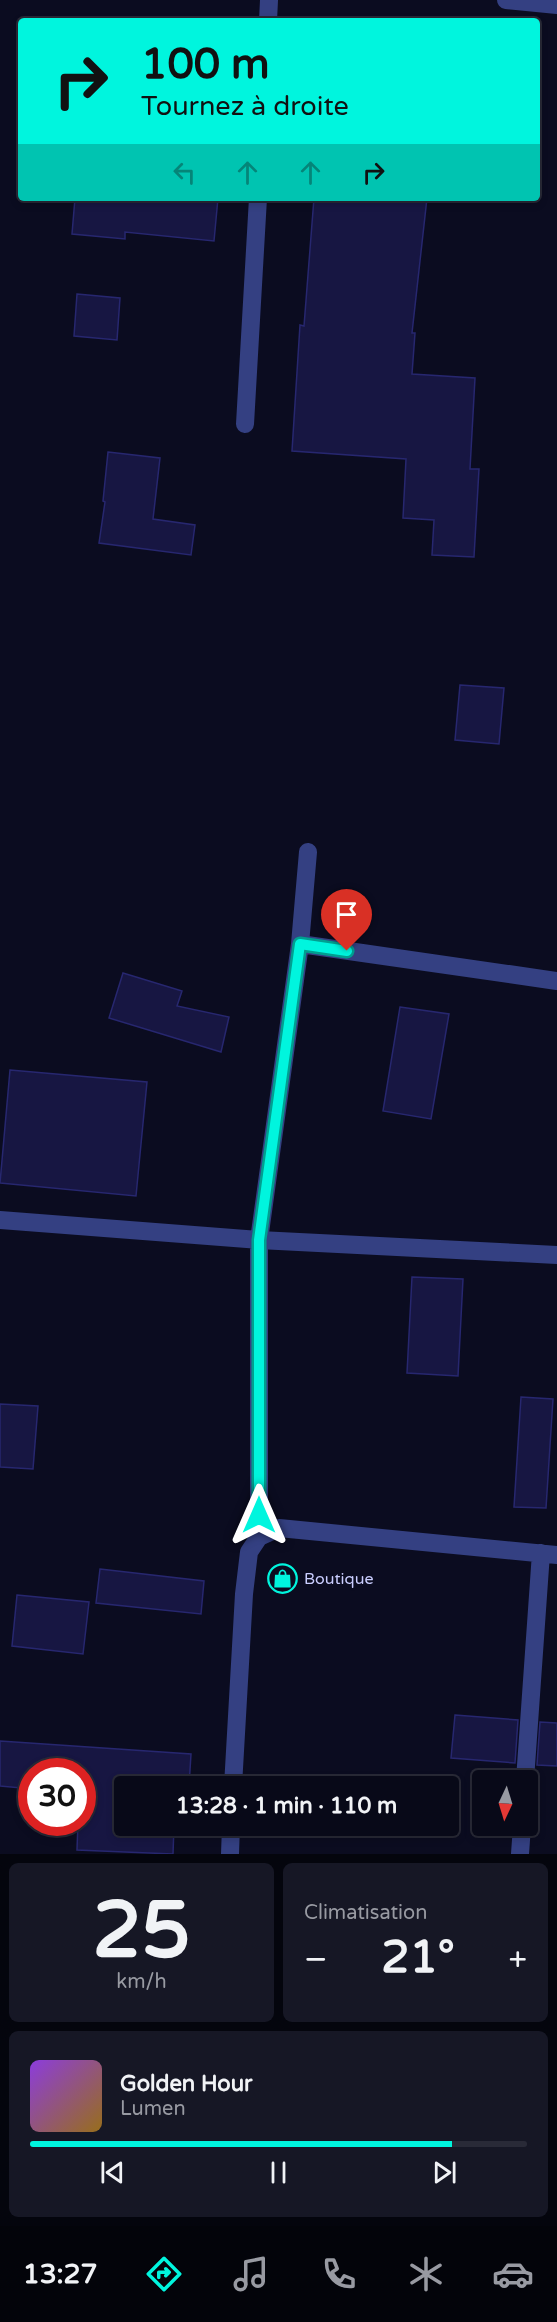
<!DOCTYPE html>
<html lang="fr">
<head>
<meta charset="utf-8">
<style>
	body { margin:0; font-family:"Varela Round",sans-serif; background:#161725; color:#f1f3f6; height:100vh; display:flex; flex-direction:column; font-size:22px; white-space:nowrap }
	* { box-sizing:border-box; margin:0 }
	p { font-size:20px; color:#989aa2 }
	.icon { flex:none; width:33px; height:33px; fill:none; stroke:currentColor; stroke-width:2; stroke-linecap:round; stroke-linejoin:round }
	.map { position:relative; height:1854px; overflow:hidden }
	.details { display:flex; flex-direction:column; gap:9px; padding:9px; background:#04050d; flex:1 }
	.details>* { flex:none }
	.banner { position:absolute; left:18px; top:18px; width:522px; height:183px; border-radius:6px; box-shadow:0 3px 9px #0003,0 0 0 2px #292a37; background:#00f5de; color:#111; overflow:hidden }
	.needle { width:39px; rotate:184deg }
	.controls { position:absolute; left:472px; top:1770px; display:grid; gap:12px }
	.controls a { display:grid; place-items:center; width:66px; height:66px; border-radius:6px; background:#080918; box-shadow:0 3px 9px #0003,0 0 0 2px #292a37; font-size:30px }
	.speed { position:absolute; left:18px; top:1758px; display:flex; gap:12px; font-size:30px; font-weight:700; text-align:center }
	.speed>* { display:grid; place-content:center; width:78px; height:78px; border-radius:50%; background:#080918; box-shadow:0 3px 9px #0003,0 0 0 2px #292a37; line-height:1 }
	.speed .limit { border:9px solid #d22; background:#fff; color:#111 }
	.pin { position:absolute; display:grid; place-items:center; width:51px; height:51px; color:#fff; margin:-62px -26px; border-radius:50% 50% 50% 0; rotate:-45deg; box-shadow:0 0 6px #0007 }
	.pin .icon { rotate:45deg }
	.me { position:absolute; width:66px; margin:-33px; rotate:0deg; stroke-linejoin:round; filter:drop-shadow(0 0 4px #0008) }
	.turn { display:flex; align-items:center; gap:21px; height:126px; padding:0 24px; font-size:27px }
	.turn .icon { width:78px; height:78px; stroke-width:2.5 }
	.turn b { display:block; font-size:42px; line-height:51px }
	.lanes { display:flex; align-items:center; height:57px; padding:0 24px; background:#0003; justify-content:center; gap:30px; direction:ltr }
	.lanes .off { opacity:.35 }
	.big { font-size:45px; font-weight:800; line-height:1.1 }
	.details .widget { flex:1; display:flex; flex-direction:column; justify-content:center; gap:9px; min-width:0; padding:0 21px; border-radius:9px; background:#161725 }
	.details .dial { align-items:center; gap:0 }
	.dial b { font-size:78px; line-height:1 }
	.song { display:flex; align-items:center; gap:18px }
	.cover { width:72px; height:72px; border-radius:9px; background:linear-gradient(135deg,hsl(270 70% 55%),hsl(40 70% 35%)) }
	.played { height:6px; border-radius:3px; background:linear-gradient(90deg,#00f5de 85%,#292a37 85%) }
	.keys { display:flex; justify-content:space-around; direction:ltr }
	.heat { display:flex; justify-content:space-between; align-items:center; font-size:33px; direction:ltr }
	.details .tiles { flex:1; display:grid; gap:9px; grid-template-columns:1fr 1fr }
	.widget:last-child { grid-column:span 2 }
	.trip { position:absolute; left:114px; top:1776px; width:345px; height:60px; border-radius:6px; background:#080918; box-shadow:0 3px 9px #0003,0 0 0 2px #292a37; font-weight:800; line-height:60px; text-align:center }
	.dock { display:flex; height:96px; justify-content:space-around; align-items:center; background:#03040a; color:#989aa2 }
	.dock .icon { width:42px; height:42px }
	.dock .current { color:#00f5de }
	.dock b { font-size:27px; color:#f1f3f6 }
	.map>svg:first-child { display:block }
	.building { fill:#171642; stroke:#27276f; stroke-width:1.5 }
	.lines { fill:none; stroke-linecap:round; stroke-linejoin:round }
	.minor { stroke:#344082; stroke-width:18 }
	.route-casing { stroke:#009f90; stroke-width:15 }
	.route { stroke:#00f5de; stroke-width:10 }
	.labels { text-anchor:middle; stroke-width:6; stroke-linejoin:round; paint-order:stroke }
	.poi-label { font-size:16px; fill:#caceff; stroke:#0b0c20; text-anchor:start }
</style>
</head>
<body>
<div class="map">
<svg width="557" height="1854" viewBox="0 0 557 1854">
	<rect width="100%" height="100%" fill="#0b0c20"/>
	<path class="building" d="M75 198H218L214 241 125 232V239L72 234Z
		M314 198H427L412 333H415L412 374 475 378 470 469H479L474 557 432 555 434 520 403 518 406 459 292 451 300 325 304 326Z
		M77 294 120 298 117 340 74 336Z
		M108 452 160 458 153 519 195 525 191 555 99 543 105 502 103 501Z
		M460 685 504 688 499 744 455 740Z
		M123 973 182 991 177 1006 229 1017 221 1052 109 1018Z
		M400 1007 449 1014 431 1119 383 1111Z
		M10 1070 147 1082 136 1196 0 1183Z
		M412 1277 463 1279 458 1376 407 1373Z
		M521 1397 553 1399 546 1508 514 1507Z
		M0 1404 38 1406 33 1469 0 1467Z
		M100 1569 204 1581 201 1614 96 1603Z
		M17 1595 89 1602 83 1654 12 1646Z
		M455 1715 518 1720 515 1763 451 1758Z
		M540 1722 557 1723V1766L537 1765Z
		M0 1741 191 1754 189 1786H124V1826H174L173 1854 77 1850 78 1822H82V1772H32V1789L0 1786Z"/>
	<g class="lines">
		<path class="minor" d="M506 0 557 5
			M268 21 269 0
			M245 424 258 198
			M300 944 557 981
			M0 1220 259 1240 557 1255
			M259 1537V1240L300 944 308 852
			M525 1780 541 1553
			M233 1786 244 1594 249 1552 259 1537 279 1528 557 1555
			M230 1854 231 1826
			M520 1854 522 1826"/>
	</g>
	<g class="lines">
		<defs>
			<path id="route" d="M259 1515V1240L300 944 347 951"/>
		</defs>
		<use href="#route" class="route-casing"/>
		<use href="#route" class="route"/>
	</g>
	<defs>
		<symbol id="shop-ring" viewBox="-11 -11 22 22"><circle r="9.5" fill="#0b0c20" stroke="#00f5de" stroke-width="1.5"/><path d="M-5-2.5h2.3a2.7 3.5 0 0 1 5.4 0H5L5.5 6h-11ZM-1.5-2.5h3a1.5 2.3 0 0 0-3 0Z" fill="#00f5de"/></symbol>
	</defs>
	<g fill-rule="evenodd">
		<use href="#shop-ring" x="266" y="1562" width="33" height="33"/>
	</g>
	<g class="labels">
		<g class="poi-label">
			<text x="304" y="1584">Boutique</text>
		</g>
	</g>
</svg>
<div class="controls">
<a><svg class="needle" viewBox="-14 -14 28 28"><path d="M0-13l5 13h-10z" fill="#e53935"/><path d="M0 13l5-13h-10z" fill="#989aa2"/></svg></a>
</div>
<div class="speed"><div class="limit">30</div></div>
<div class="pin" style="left:347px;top:951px;background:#d93025"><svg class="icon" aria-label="arrive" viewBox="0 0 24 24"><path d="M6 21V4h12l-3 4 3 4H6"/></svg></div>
<svg class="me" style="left:259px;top:1515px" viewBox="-20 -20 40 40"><path d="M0-17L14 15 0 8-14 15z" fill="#00f5de" stroke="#fff" stroke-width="4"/></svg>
<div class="trip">13:28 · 1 min · 110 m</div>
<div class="banner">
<div class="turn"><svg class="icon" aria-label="right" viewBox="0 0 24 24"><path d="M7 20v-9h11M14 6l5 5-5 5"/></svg><div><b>100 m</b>Tournez à droite</div></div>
<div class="lanes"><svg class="icon off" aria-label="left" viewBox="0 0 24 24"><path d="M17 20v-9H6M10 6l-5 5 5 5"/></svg><svg class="icon off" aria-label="ahead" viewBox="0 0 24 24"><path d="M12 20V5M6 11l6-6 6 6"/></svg><svg class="icon off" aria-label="ahead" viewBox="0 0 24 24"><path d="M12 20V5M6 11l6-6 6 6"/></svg><svg class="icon" aria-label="right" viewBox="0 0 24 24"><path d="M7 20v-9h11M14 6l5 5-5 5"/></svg></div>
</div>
</div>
<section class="details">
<div class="tiles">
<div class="widget dial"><b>25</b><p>km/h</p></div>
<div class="widget"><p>Climatisation</p>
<div class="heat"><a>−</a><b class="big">21°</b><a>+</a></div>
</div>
<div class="widget">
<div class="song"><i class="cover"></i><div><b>Golden Hour</b><p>Lumen</p></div></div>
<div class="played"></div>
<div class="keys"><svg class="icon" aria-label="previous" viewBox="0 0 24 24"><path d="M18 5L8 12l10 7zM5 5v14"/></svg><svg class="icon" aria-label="pause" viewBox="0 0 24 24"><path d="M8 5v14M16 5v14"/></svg><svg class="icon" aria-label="next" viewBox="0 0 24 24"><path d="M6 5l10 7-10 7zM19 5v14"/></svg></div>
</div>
</div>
</section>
<nav class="dock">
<b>13:27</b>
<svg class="icon current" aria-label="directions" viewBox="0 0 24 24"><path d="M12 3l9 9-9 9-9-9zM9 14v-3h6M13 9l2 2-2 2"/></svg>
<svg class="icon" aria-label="music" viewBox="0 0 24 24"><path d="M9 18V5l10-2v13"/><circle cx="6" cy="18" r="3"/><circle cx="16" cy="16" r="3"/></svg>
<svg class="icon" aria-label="phone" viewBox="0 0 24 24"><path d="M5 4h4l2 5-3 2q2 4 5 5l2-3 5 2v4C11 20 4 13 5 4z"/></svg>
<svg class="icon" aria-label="climate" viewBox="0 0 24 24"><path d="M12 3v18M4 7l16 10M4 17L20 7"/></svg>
<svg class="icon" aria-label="car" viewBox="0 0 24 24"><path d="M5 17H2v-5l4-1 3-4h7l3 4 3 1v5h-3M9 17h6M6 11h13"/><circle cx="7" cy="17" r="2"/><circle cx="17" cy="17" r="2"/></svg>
</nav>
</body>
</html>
